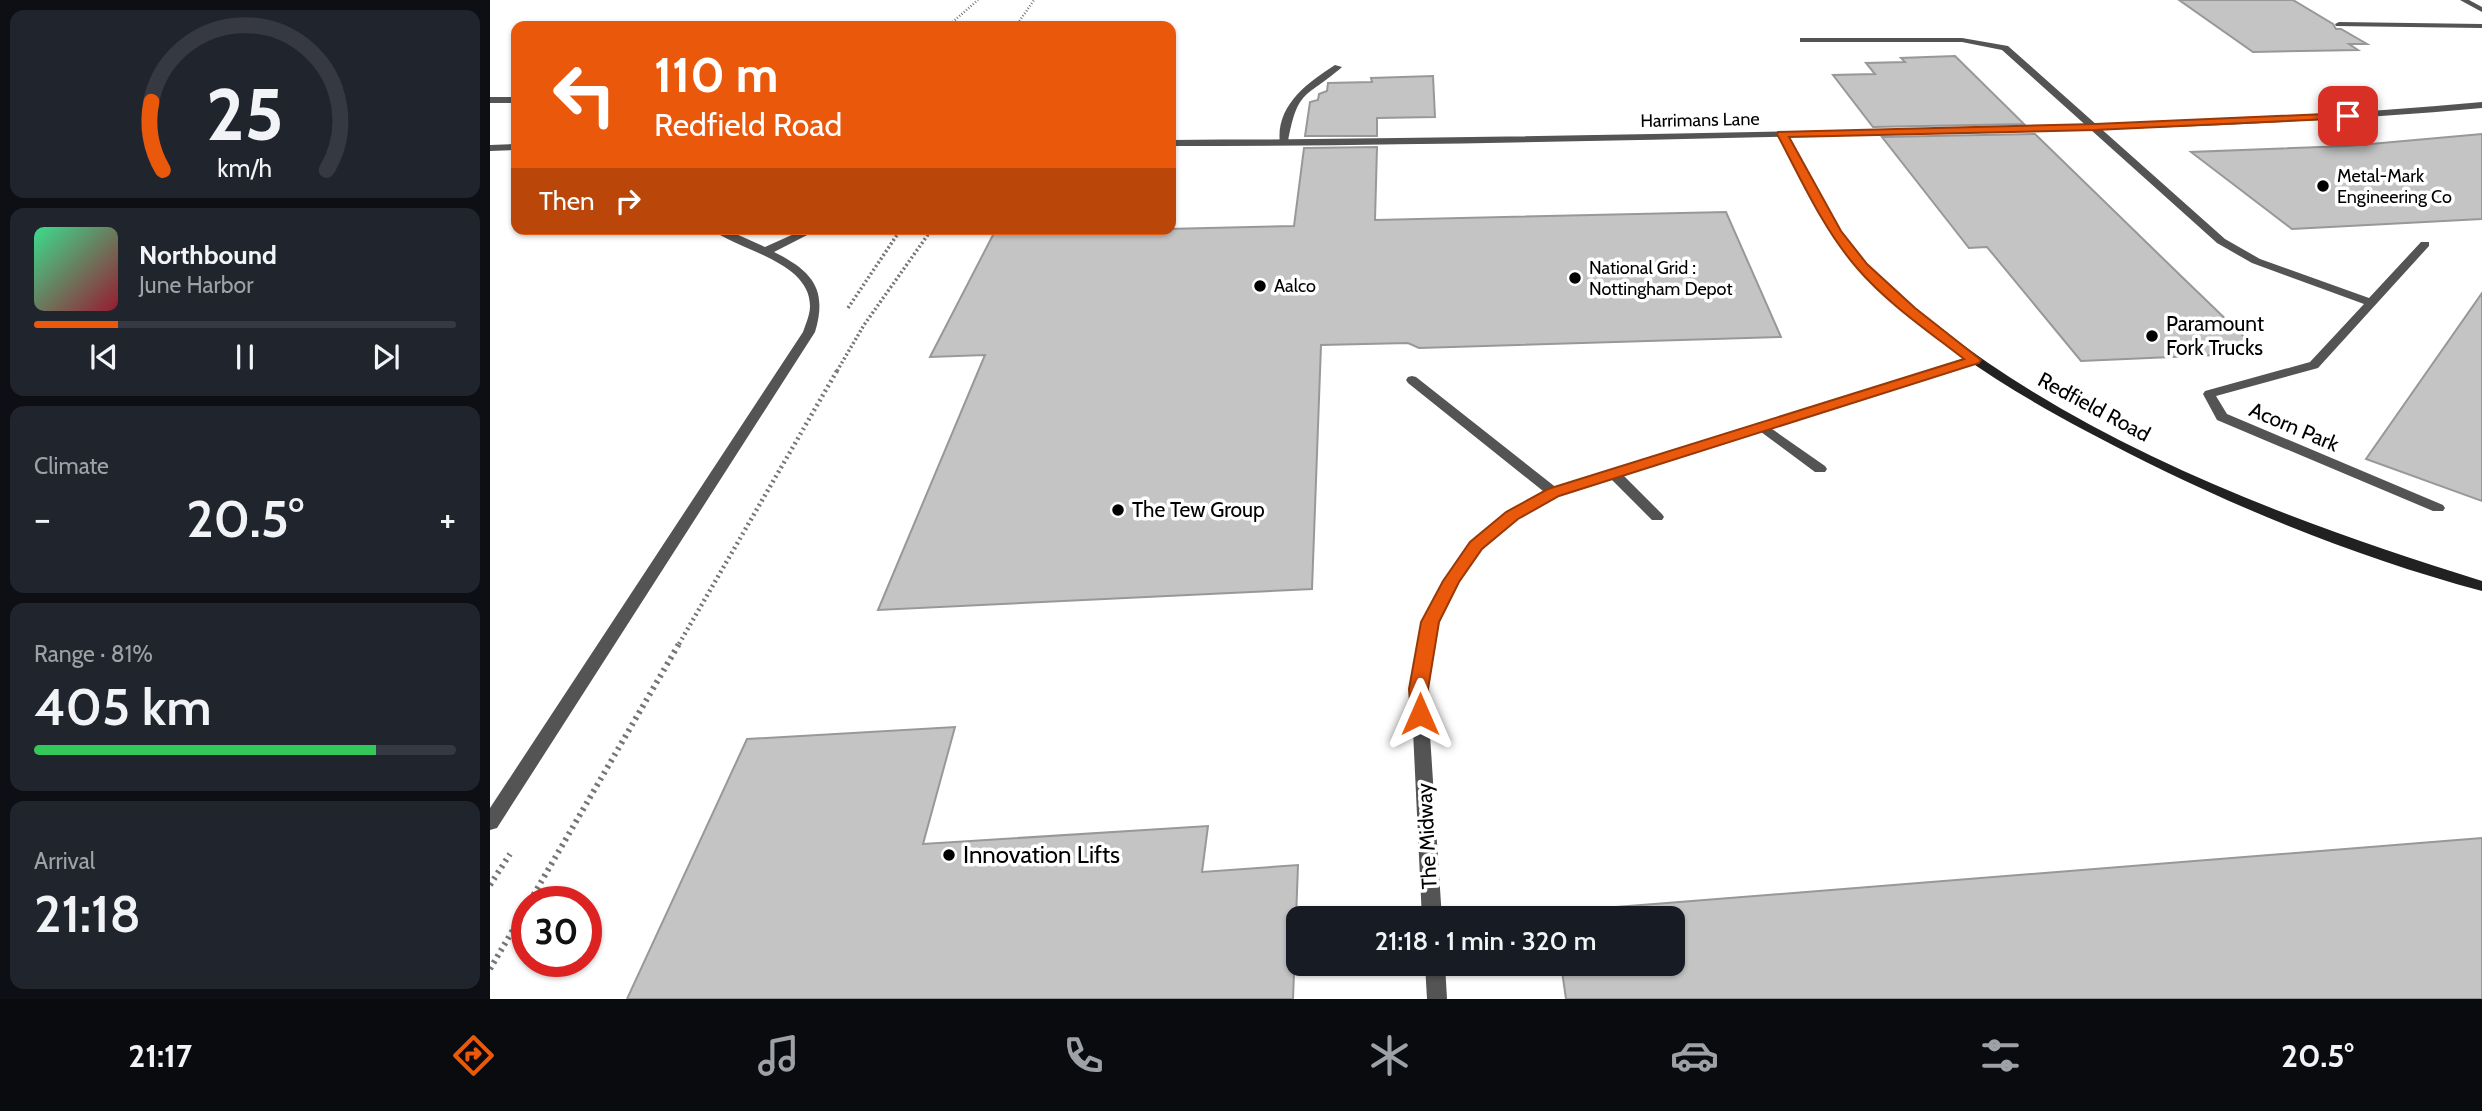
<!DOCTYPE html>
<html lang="en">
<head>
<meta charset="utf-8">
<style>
	body { margin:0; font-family:Cabin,sans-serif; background:#20242c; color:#f1f3f6; height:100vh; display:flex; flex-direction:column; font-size:26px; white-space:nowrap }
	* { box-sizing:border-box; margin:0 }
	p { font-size:23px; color:#9ea1a6 }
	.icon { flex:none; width:38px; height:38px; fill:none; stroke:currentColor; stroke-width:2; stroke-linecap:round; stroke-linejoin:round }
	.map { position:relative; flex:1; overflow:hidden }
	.details { display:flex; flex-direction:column; gap:10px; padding:10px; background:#0d0f14; width:490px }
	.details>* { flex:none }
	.top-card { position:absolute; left:21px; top:21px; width:665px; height:214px; border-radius:14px; box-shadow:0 2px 5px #0004; background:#ea580c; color:#fff; overflow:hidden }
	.speed { position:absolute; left:21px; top:886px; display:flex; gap:14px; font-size:35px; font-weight:700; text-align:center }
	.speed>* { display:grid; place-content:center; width:91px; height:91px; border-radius:50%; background:#171b24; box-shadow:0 2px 5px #0004; line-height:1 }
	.speed .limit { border:10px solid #d22; background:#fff; color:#111 }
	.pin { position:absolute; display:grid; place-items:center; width:60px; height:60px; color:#fff; margin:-30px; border-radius:14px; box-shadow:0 4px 10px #0006 }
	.me { position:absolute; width:77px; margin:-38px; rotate:0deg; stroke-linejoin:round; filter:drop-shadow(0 0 5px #0008) }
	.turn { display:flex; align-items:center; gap:24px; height:147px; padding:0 28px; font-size:32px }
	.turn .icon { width:91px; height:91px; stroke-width:2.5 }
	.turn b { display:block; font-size:49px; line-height:60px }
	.then { display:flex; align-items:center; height:66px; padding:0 28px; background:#0003; gap:14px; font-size:26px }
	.big { font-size:52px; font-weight:600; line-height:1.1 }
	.details .card { flex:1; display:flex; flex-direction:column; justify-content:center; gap:10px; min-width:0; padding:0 24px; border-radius:14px; background:#20242c }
	.details .dial { align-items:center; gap:0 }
	.dial svg { height:182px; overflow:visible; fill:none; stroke:#363941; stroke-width:7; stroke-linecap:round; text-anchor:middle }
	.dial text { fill:#f1f3f6; stroke:none }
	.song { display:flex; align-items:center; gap:21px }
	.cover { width:84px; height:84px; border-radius:10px; background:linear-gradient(135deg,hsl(150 70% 55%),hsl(350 70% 35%)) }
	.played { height:7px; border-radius:4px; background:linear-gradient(90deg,#ea580c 20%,#363941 20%) }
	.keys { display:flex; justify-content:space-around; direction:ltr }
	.heat { display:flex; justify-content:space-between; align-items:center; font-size:38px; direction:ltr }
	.charge { height:10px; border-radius:5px; background:linear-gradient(90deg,#34c759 81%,#363941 0) }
	.trip { position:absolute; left:796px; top:906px; width:399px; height:70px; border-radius:14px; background:#171b24; box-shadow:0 2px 5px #0004; font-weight:600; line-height:70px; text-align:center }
	.tab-bar { display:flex; height:112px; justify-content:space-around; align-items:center; background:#090b0e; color:#9ea1a6 }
	.tab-bar .icon { width:49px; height:49px }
	.tab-bar .current { color:#ea580c }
	.tab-bar b { font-size:32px; color:#f1f3f6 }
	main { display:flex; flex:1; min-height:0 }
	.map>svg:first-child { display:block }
	.building { fill:#c4c4c4; stroke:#989898; stroke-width:2 }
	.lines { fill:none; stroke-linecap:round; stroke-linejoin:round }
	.path-far3 { stroke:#767676; stroke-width:2.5; stroke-dasharray:1 2; stroke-linecap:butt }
	.path-far2 { stroke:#767676; stroke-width:3.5; stroke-dasharray:2 2.5; stroke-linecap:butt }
	.path-far1 { stroke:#767676; stroke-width:4.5; stroke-dasharray:2 3.5; stroke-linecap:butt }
	.path { stroke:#767676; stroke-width:6; stroke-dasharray:2.5 4.5; stroke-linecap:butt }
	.lane { fill:#545454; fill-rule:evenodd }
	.street { fill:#545454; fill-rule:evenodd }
	.secondary { fill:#212121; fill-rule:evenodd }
	.route { fill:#ea580c; stroke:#983908; stroke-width:2 }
	.poi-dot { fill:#000; stroke:#fff; stroke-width:2.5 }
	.labels { text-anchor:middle; stroke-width:7; stroke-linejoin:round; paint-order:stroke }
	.far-street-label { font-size:18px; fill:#000; stroke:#fff }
	.far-poi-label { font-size:18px; fill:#000; stroke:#fff; text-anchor:start }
	.poi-label { font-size:21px; fill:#000; stroke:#fff; text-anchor:start }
	.street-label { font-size:21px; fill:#000; stroke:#fff }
	.near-poi-label { font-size:24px; fill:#000; stroke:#fff; text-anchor:start }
</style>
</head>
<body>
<main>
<section class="details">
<div class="card dial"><svg viewBox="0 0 100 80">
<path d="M14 69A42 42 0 1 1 86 69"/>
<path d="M14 69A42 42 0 0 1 9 39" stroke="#ea580c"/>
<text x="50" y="56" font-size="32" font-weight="700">25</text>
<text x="50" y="72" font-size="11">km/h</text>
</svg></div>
<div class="card">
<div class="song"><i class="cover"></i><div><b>Northbound</b><p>June Harbor</p></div></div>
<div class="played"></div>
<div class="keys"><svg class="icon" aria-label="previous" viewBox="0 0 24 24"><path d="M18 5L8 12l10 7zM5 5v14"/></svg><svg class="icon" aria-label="pause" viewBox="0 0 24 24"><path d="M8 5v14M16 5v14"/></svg><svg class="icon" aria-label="next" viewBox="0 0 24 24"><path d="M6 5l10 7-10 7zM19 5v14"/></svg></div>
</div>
<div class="card"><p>Climate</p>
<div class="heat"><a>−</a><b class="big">20.5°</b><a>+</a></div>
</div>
<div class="card"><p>Range · 81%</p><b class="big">405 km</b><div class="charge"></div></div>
<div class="card"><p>Arrival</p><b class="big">21:18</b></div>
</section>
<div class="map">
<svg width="1992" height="999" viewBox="0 0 1992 999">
	<rect width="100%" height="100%" fill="#fff"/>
	<path class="building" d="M1689 0H1803L1843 24 1846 29H1851L1877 44H1859L1868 50 1763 52Z
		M1465 56 1534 124 1383 127 1343 75 1385 74 1376 63 1415 62 1411 58Z
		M943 76 945 117 887 118V136H815L820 102 828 100 829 94 837 91 838 83 882 82 881 78Z
		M1545 134 1691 276 1771 353 1591 361 1497 247 1479 248 1392 137Z
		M1992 134V219L1802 229 1701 152 1858 146Z
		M887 147 885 220 1236 212 1291 337 929 348 918 343 831 345 822 589 388 610 495 355 440 357 504 233 804 226 814 148Z
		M1992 293V501L1876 459Z
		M465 727 433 844 718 826 712 872 808 865 803 999H137L257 739Z
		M1992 838V999H1076L1071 964H1183V919H1065L1064 912Z"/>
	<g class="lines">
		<path class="path-far3" d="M458 26 488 0
			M526 26 544 0"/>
		<path class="path-far2" d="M358 308 411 229
			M347 371 374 325 442 229"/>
		<path class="path-far1" d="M189 644 348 369"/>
		<path class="path" d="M0 885 20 854
			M40 901 190 642
			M0 969 37 906"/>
		<path class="lane" d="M1970 0H1979L1992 7V12Z
			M1849 22 1992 24V28L1846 26 1845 24Z
			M1313 38H1472L1518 46 1735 239 1770 259 1879 298 1931 242H1939V246L1828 368 1726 396 1737 414 1953 505 1955 508 1953 511H1943L1727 420 1713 394 1715 391 1820 362 1874 304 1762 263 1727 243 1512 50 1472 42H1310V38Z
			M845 65 852 67C815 99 808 88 798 142L790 144C785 106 817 83 845 65Z
			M0 97H26V103H0Z
			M26 144V150L0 151V145Z
			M221 229H235L275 247 315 229H329L284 252C322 271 338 289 325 332L7 828 0 830V808L313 332C316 323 320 315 320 306 320 261 247 250 221 229Z
			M922 376 926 377 1068 489 1070 492 1068 495H1058L918 383 916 380 918 377Z
			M1272 422 1335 466 1337 469 1335 472H1325L1267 429 1265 426 1267 423Z
			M1123 469 1128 470 1172 514 1174 517 1172 520H1162L1118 476 1116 473 1118 470Z"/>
		<path class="street" d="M1992 102V108C1769 128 1544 132 1320 136 1107 141 894 146 681 146V140C907 139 1134 135 1360 130 1571 126 1782 121 1992 102Z
			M1484 356 1490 360 1488 363 1068 495 1027 518 991 549 968 582 948 622 937 689 952 919H932L921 689 932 622 953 581 981 543 1017 512 1058 489Z
			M935 964H955L957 999H937Z"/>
		<path class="secondary" d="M1292 131 1297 134C1321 177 1342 228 1376 265 1399 289 1427 310 1453 330 1608 450 1806 523 1992 581V591C1855 554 1721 498 1596 431 1526 394 1459 352 1400 298 1390 289 1378 280 1369 270 1333 232 1312 179 1287 134Z"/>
	</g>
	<path class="route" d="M1858 113 1862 114V118L1605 130 1299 137 1351 231 1377 264 1425 308 1491 360 1489 363 1069 496 1028 519 992 549 969 582 949 622 938 689 940 714 937 719H923L921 714 919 689 931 622 953 581 980 542 1016 512 1058 489 1474 359C1438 331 1397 303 1367 268 1333 229 1311 179 1287 134L1288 132 1605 124Z"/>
	<g class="poi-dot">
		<circle cx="1833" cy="186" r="7"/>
		<circle cx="1085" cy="278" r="7"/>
		<circle cx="770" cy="286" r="7"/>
		<circle cx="1662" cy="336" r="7"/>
		<circle cx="628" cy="510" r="7"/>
		<circle cx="459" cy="855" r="7"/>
	</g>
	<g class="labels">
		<g class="far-street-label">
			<text transform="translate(1210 120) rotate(-1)" y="6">Harrimans Lane</text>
		</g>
		<g class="far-poi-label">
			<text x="1847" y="182">Metal-Mark<tspan x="1847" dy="21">Engineering Co</tspan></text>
			<text x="1099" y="274">National Grid :<tspan x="1099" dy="21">Nottingham Depot</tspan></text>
			<text x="784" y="292">Aalco</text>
		</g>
		<g class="poi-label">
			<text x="1676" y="331">Paramount<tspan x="1676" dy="24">Fork Trucks</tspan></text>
			<text x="642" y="517">The Tew Group</text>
		</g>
		<g class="street-label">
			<text transform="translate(1604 407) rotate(28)" y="7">Redfield Road</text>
			<text transform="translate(1804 427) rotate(23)" y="7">Acorn Park</text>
			<text transform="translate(937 836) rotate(-93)" y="7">The Midway</text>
		</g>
		<g class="near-poi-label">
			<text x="473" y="863">Innovation Lifts</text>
		</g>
	</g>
</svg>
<div class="speed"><div class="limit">30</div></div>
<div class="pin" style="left:1858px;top:116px;background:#d93025"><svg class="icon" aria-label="arrive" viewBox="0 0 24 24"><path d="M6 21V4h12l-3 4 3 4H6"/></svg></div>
<svg class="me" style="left:930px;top:714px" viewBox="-20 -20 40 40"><path d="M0-17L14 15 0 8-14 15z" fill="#ea580c" stroke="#fff" stroke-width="4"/></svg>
<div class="trip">21:18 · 1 min · 320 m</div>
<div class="top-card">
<div class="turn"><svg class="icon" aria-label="left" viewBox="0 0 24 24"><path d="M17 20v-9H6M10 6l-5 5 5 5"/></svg><div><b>110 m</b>Redfield Road</div></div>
<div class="then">Then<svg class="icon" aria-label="right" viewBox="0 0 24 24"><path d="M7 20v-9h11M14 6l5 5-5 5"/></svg></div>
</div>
</div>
</main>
<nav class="tab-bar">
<b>21:17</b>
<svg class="icon current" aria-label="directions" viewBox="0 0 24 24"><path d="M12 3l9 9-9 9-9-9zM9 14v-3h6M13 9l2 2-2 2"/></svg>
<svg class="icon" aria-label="music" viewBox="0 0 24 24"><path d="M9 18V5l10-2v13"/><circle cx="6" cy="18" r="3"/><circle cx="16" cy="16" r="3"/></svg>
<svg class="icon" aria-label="phone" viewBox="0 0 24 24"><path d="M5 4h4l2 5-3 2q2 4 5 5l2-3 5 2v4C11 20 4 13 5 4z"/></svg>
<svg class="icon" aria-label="climate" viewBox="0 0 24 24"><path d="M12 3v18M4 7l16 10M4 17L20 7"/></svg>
<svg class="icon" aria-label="car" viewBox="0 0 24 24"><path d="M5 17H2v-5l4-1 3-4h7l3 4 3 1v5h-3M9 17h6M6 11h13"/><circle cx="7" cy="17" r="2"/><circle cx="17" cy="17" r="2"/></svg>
<svg class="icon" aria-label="filters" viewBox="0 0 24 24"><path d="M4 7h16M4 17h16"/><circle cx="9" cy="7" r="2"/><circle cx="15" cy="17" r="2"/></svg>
<b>20.5°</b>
</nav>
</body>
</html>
